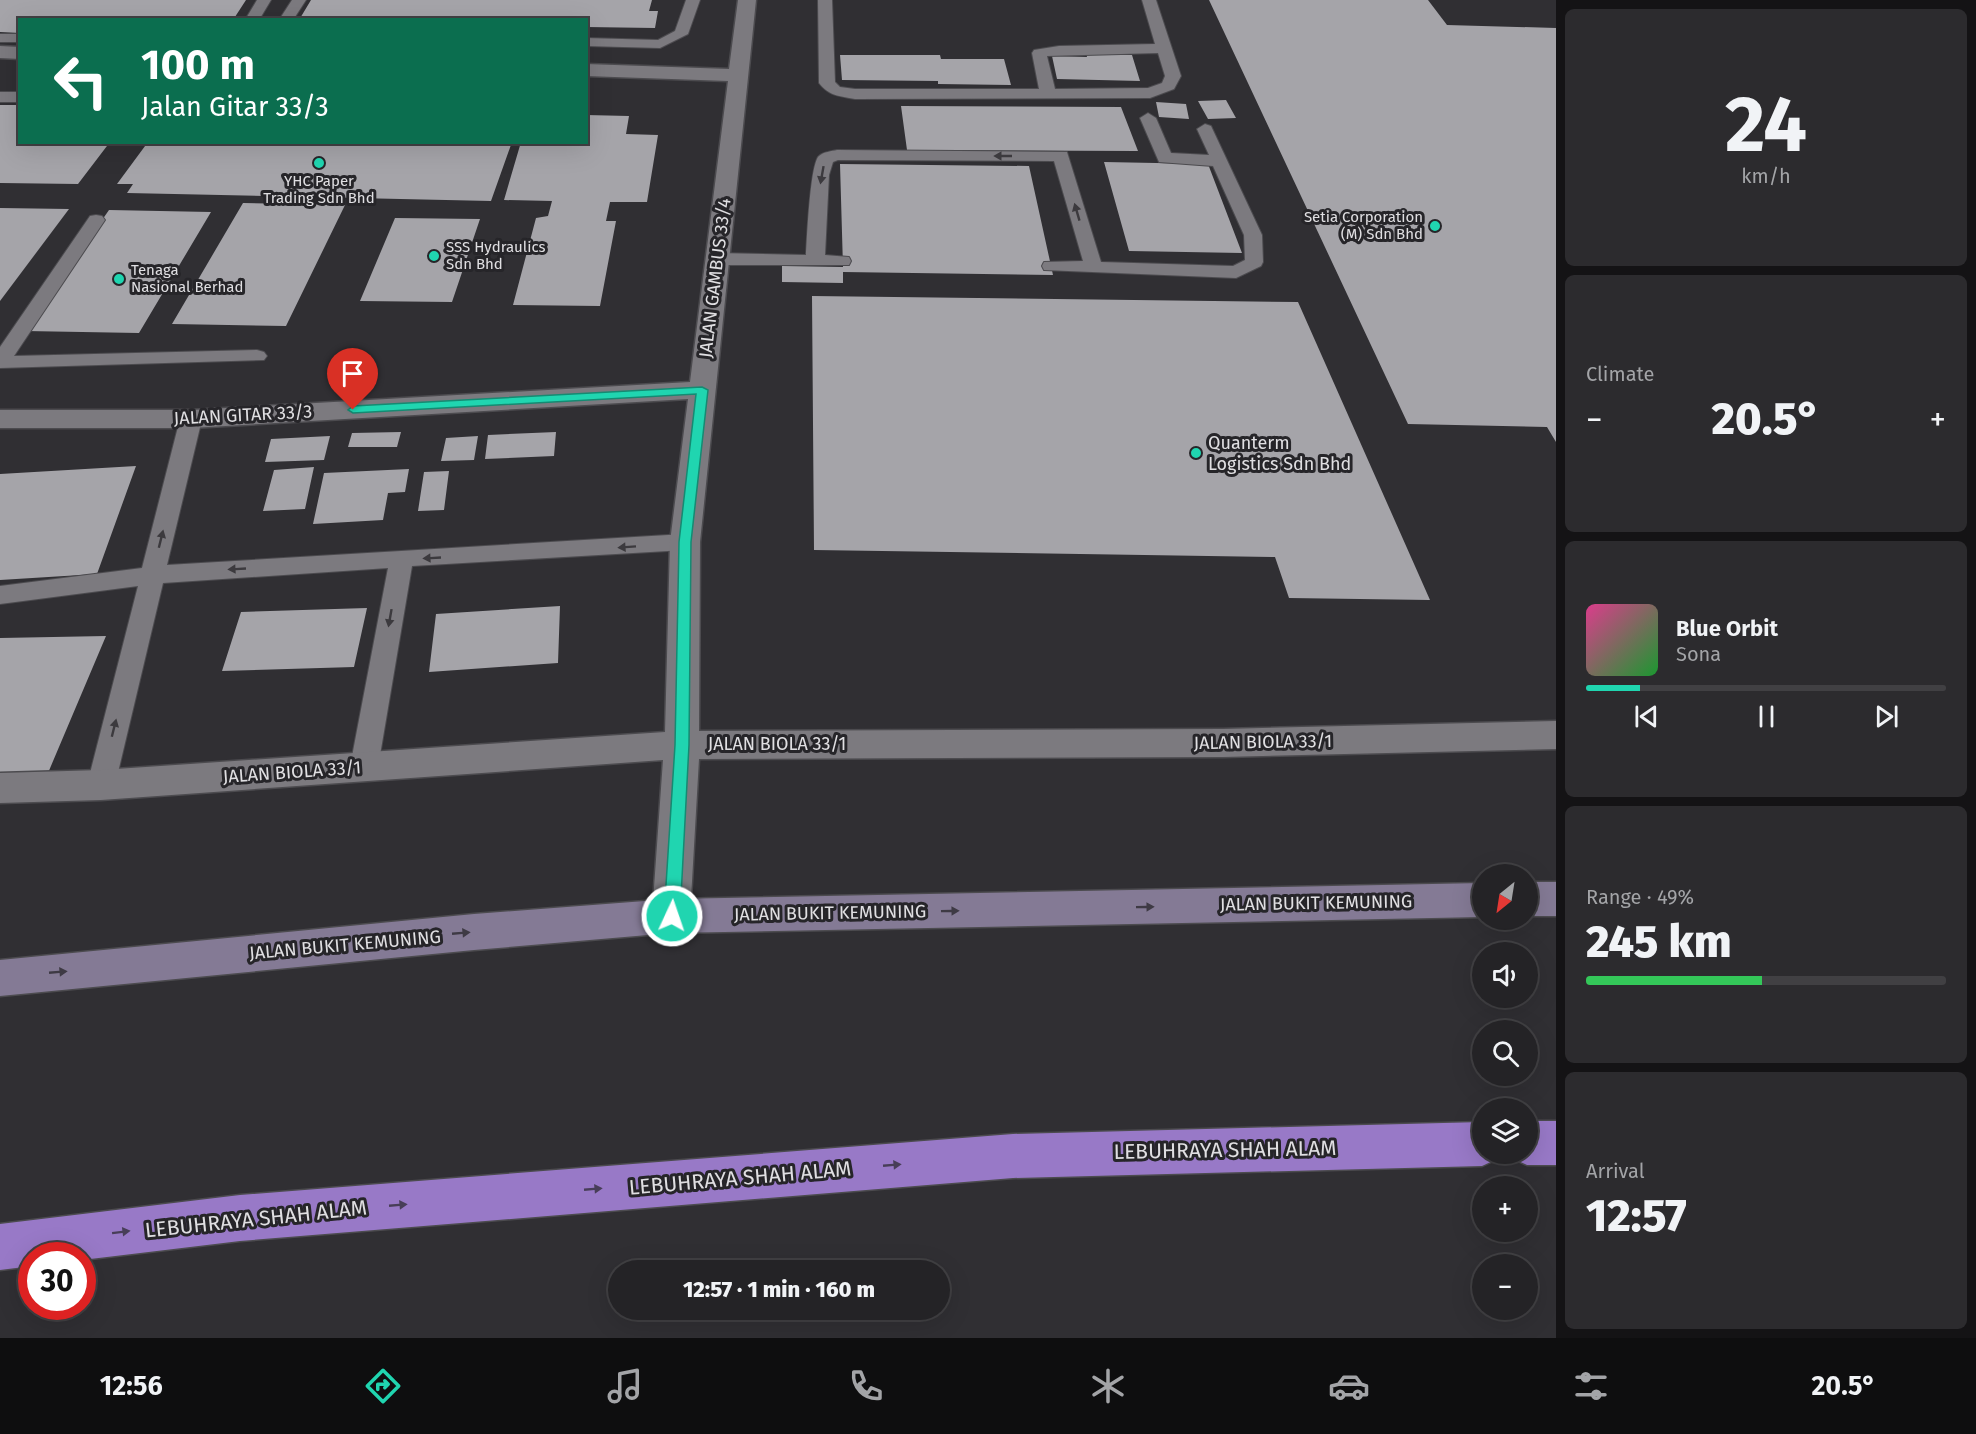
<!DOCTYPE html>
<html lang="en">
<head>
<meta charset="utf-8">
<style>
	body { margin:0; font-family:"Fira Sans",sans-serif; background:#2c2b2e; color:#f1f3f6; height:100vh; display:flex; flex-direction:column; font-size:22px; white-space:nowrap }
	* { box-sizing:border-box; margin:0 }
	p { font-size:20px; color:#a3a4a7 }
	.icon { flex:none; width:33px; height:33px; fill:none; stroke:currentColor; stroke-width:2; stroke-linecap:round; stroke-linejoin:round }
	.map { position:relative; flex:1; overflow:hidden }
	.panel { display:flex; flex-direction:column; gap:9px; padding:9px; background:#141315; width:420px }
	.panel>* { flex:none }
	.banner { position:absolute; left:18px; top:18px; width:570px; height:126px; border-radius:0px; box-shadow:0 6px 24px #0002,0 0 0 2px #414043; background:#0b6e4f; color:#fff; overflow:hidden }
	.needle { width:39px; rotate:210deg }
	.buttons { position:absolute; left:1472px; top:864px; display:grid; gap:12px }
	.buttons a { display:grid; place-items:center; width:66px; height:66px; border-radius:50%; background:#242326; box-shadow:0 6px 24px #0002,0 0 0 2px #414043; font-size:30px }
	.speed { position:absolute; left:18px; top:1242px; display:flex; gap:12px; font-size:30px; font-weight:700; text-align:center }
	.speed>* { display:grid; place-content:center; width:78px; height:78px; border-radius:50%; background:#242326; box-shadow:0 6px 24px #0002,0 0 0 2px #414043; line-height:1 }
	.speed .limit { border:9px solid #d22; background:#fff; color:#111 }
	.pin { position:absolute; display:grid; place-items:center; width:51px; height:51px; color:#fff; margin:-62px -26px; border-radius:50% 50% 50% 0; rotate:-45deg; box-shadow:0 0 6px #0007 }
	.pin .icon { rotate:45deg }
	.me { position:absolute; width:66px; margin:-33px; rotate:3deg; stroke-linejoin:round; filter:drop-shadow(0 0 4px #0008) }
	.turn { display:flex; align-items:center; gap:21px; height:126px; padding:0 24px; font-size:27px }
	.turn .icon { width:78px; height:78px; stroke-width:2.5 }
	.turn b { display:block; font-size:42px; line-height:51px }
	.big { font-size:45px; font-weight:800; line-height:1.1 }
	.panel .card { flex:1; display:flex; flex-direction:column; justify-content:center; gap:9px; min-width:0; padding:0 21px; border-radius:9px; background:#2c2b2e }
	.panel .dial { align-items:center; gap:0 }
	.dial b { font-size:78px; line-height:1 }
	.song { display:flex; align-items:center; gap:18px }
	.cover { width:72px; height:72px; border-radius:9px; background:linear-gradient(135deg,hsl(330 70% 55%),hsl(130 70% 35%)) }
	.played { height:6px; border-radius:3px; background:linear-gradient(90deg,#20d5b0 15%,#414043 15%) }
	.keys { display:flex; justify-content:space-around; direction:ltr }
	.heat { display:flex; justify-content:space-between; align-items:center; font-size:33px; direction:ltr }
	.charge { height:9px; border-radius:4px; background:linear-gradient(90deg,#34c759 49%,#414043 0) }
	.trip { position:absolute; left:608px; top:1260px; width:342px; height:60px; border-radius:30px; background:#242326; box-shadow:0 6px 24px #0002,0 0 0 2px #414043; font-weight:800; line-height:60px; text-align:center }
	.tabs { display:flex; height:96px; justify-content:space-around; align-items:center; background:#0e0e0f; color:#a3a4a7 }
	.tabs .icon { width:42px; height:42px }
	.tabs .selected { color:#20d5b0 }
	.tabs b { font-size:27px; color:#f1f3f6 }
	main { display:flex; flex:1; min-height:0 }
	.map>svg:first-child { display:block }
	.building { fill:#a5a4a9 }
	.lines { fill:none; stroke-linecap:round; stroke-linejoin:round }
	.lane-casing { stroke:#4c4b4f; stroke-width:2 }
	.street-casing { stroke:#4c4b4f; stroke-width:3 }
	.secondary-casing { stroke:#4c4b4f; stroke-width:3 }
	.highway-casing { stroke:#4c4b4f; stroke-width:3 }
	.lane { fill:#7c7a7f; fill-rule:evenodd }
	.street { fill:#7c7a7f; fill-rule:evenodd }
	.secondary { fill:#847a95; fill-rule:evenodd }
	.highway { fill:#9879c7; fill-rule:evenodd }
	.oneway { fill:#3c3a3e }
	.oneway2 { fill:#3e3a44 }
	.oneway3 { fill:#483e58 }
	.route { fill:#20d5b0; stroke:#158a72; stroke-width:1.5 }
	.poi-dot { fill:#20d5b0; stroke:#262529; stroke-width:2 }
	.labels { text-anchor:middle; stroke-width:6; stroke-linejoin:round; paint-order:stroke }
	.far-poi-label { font-size:15px; fill:#e0dfe2; stroke:#262529; text-anchor:start }
	.street-label { font-size:18px; fill:#e0dfe2; stroke:#262529 }
	.poi-label { font-size:18px; fill:#e0dfe2; stroke:#262529; text-anchor:start }
	.near-street-label { font-size:21px; fill:#e0dfe2; stroke:#262529 }
</style>
</head>
<body>
<main>
<div class="map">
<svg width="1556" height="1338" viewBox="0 0 1556 1338">
	<rect width="100%" height="100%" fill="#302f33"/>
	<path class="building" d="M0 0H246L233 20H20V33L0 32Z
		M311 0H652L649 11H658L655 28 586 27V20H299Z
		M1209 0H1428L1447 25 1556 28V442L1547 427 1408 424Z
		M1086 53 1132 55 1140 81 1057 79 1052 56 1087 57Z
		M840 55H940L941 59H1004L1011 85 938 84V81L842 80Z
		M1226 100 1236 118 1208 119 1198 101Z
		M1156 102 1186 104 1189 119 1159 117Z
		M0 105H20V142H110L78 184 0 183Z
		M901 106 1121 107 1138 151 907 150Z
		M586 115 629 116 626 134 658 135 647 202H610L606 221H616L600 306 513 305 536 218 548 216 552 201 504 200 521 142H586Z
		M148 142H512L491 201 127 193 133 184H117Z
		M1104 162 1208 164 1242 253 1129 251Z
		M840 164 1029 166 1053 275 843 272V283L782 282V266L843 267Z
		M243 203 345 205 286 326 172 324Z
		M0 208 69 209 0 301Z
		M109 210 211 212 139 333 25 331Z
		M395 218 480 219 452 302 360 301Z
		M812 296 1298 302 1430 600 1289 598 1275 557 814 550Z
		M401 432 397 447H348L352 433Z
		M556 432 554 456 485 459 488 435Z
		M330 436 324 460 265 462 271 439Z
		M478 436 474 460 441 461 446 438Z
		M136 466 97 574 0 580V474Z
		M314 467 305 509 263 511 274 470Z
		M409 469 405 492 388 493 383 520 313 524 324 473Z
		M449 471 444 510 418 511 424 472Z
		M560 606 558 663 429 672 436 614Z
		M367 608 354 667 222 671 241 612Z
		M106 636 48 773 0 774V638Z"/>
	<g class="lines">
		<defs>
			<path id="lane" d="M257 0H271L259 20H245Z
				M292 0H306L293 20H279Z
				M686 0H700L688 34 660 48 586 46V38L658 40 675 31Z
				M818 0H832L835 82 840 87 855 89H1039L1032 53 1034 50 1059 46 1155 44 1142 0H1156L1181 76 1174 89 1150 98 855 99C839 96 829 96 819 83ZM1158 53 1165 76 1162 83 1148 88 1055 89 1047 56Z
				M0 34H20V42H0Z
				M0 92H20V102H0Z
				M1148 113 1156 118 1171 153 1209 155 1197 129 1205 124 1211 126 1262 235 1263 262 1261 266 1236 278 1044 270 1042 266 1044 262 1083 261 1054 161 838 160 833 162 829 175 825 255 849 257 851 261 849 265H717L710 263 708 259 710 255 717 253 806 255C807 240 810 163 819 156 823 152 832 151 837 150L1067 152 1101 262 1233 266 1245 260 1244 235 1213 166 1159 162 1140 118Z
				M96 215 102 216 105 220 14 356 257 350 264 352 267 356 264 360 0 368V347L90 216Z
				M191 412 198 414 202 419 167 565 685 534 693 536 697 542 693 548 685 550 412 566 378 767 374 775 364 778 354 775 350 767 388 568 163 583 115 785 111 793 101 796 91 793 87 785 138 586 0 604V586L142 568 180 419 184 414Z"/>
			<path id="street" d="M738 0H756L700 542 699 731 1223 729 1556 721V749L1223 757 699 759 690 916 685 928 671 933 657 928 652 916 663 760 101 800 0 803V773L101 770 665 732 670 542 688 399 191 428H0V410H191L690 382 728 81 586 76V64L729 69Z
				M0 46 20 47V59L0 58Z"/>
			<path id="secondary" d="M1527 882H1556V916H1527Z
				M1482 883V917L671 933 474 950 0 996V960L474 914 671 899Z"/>
			<path id="highway" d="M1527 1121H1556V1165H1527L1512 1158 1510 1154H1527Z
				M1482 1122V1154H1500L1497 1159 1482 1166 1013 1178 240 1241 82 1260V1256H32V1266L0 1270V1224L240 1195 1013 1134Z"/>
		</defs>
		<use href="#lane" class="lane-casing"/>
		<use href="#street" class="street-casing"/>
		<use href="#secondary" class="secondary-casing"/>
		<use href="#highway" class="highway-casing"/>
		<use href="#lane" class="lane"/>
		<use href="#street" class="street"/>
		<use href="#secondary" class="secondary"/>
		<use href="#highway" class="highway"/>
	</g>
	<defs><path id="oneway-solid" d="M-6-.8H1V-3.2L6.5 0L1 3.2V.8H-6Z" transform="scale(1.5)"/></defs>
	<g class="oneway">
		<use href="#oneway-solid" transform="translate(1003 156) rotate(-180)"/>
		<use href="#oneway-solid" transform="translate(822 175) rotate(100)"/>
		<use href="#oneway-solid" transform="translate(1077 212) rotate(-106)"/>
		<use href="#oneway-solid" transform="translate(161 539) rotate(-76)"/>
		<use href="#oneway-solid" transform="translate(627 547) rotate(176)"/>
		<use href="#oneway-solid" transform="translate(432 558) rotate(177)"/>
		<use href="#oneway-solid" transform="translate(237 569) rotate(177)"/>
		<use href="#oneway-solid" transform="translate(390 618) rotate(100)"/>
		<use href="#oneway-solid" transform="translate(114 728) rotate(-76)"/>
	</g>
	<g class="oneway2">
		<use href="#oneway-solid" transform="translate(1145 907) rotate(-1)"/>
		<use href="#oneway-solid" transform="translate(950 911) rotate(-1)"/>
		<use href="#oneway-solid" transform="translate(461 933) rotate(-5)"/>
		<use href="#oneway-solid" transform="translate(58 972) rotate(-5)"/>
	</g>
	<g class="oneway3">
		<use href="#oneway-solid" transform="translate(892 1165) rotate(-5)"/>
		<use href="#oneway-solid" transform="translate(593 1189) rotate(-5)"/>
		<use href="#oneway-solid" transform="translate(398 1205) rotate(-5)"/>
		<use href="#oneway-solid" transform="translate(121 1232) rotate(-7)"/>
	</g>
	<path class="route" d="M702 387 708 390 691 542 689 745 680 916 677 922 672 924 666 922 664 916 675 745 679 542 696 394 353 413 348 410 353 406Z"/>
	<g class="poi-dot">
		<circle cx="319" cy="163" r="6"/>
		<circle cx="1435" cy="226" r="6"/>
		<circle cx="434" cy="256" r="6"/>
		<circle cx="119" cy="279" r="6"/>
		<circle cx="1196" cy="453" r="6"/>
	</g>
	<g class="labels">
		<g class="far-poi-label">
			<text x="319" y="186" text-anchor="middle">YHC Paper<tspan x="319" dy="17">Trading Sdn Bhd</tspan></text>
			<text x="1423" y="222" text-anchor="end">Setia Corporation<tspan x="1423" dy="17">(M) Sdn Bhd</tspan></text>
			<text x="446" y="252">SSS Hydraulics<tspan x="446" dy="17">Sdn Bhd</tspan></text>
			<text x="131" y="275">Tenaga<tspan x="131" dy="17">Nasional Berhad</tspan></text>
		</g>
		<g class="street-label">
			<text transform="translate(715 278) rotate(-83)" y="6">JALAN GAMBUS 33/4</text>
			<text transform="translate(243 415) rotate(-3)" y="6">JALAN GITAR 33/3</text>
			<text transform="translate(1263 742) rotate(-1)" y="6">JALAN BIOLA 33/1</text>
			<text x="777" y="750">JALAN BIOLA 33/1</text>
			<text transform="translate(292 772) rotate(-4)" y="6">JALAN BIOLA 33/1</text>
			<text transform="translate(1316 903) rotate(-1)" y="6">JALAN BUKIT KEMUNING</text>
			<text transform="translate(830 913) rotate(-1)" y="6">JALAN BUKIT KEMUNING</text>
			<text transform="translate(345 945) rotate(-5)" y="6">JALAN BUKIT KEMUNING</text>
		</g>
		<g class="poi-label">
			<text x="1208" y="449">Quanterm<tspan x="1208" dy="21">Logistics Sdn Bhd</tspan></text>
		</g>
		<g class="near-street-label">
			<text transform="translate(1225 1150) rotate(-1)" y="7">LEBUHRAYA SHAH ALAM</text>
			<text transform="translate(740 1178) rotate(-5)" y="7">LEBUHRAYA SHAH ALAM</text>
			<text transform="translate(256 1219) rotate(-6)" y="7">LEBUHRAYA SHAH ALAM</text>
		</g>
	</g>
</svg>
<div class="buttons">
<a><svg class="needle" viewBox="-14 -14 28 28"><path d="M0-13l5 13h-10z" fill="#e53935"/><path d="M0 13l5-13h-10z" fill="#a3a4a7"/></svg></a>
<a><svg class="icon" aria-label="sound" viewBox="0 0 24 24"><path d="M4 9h4l5-4v14l-5-4H4zM17 9q2 3 0 6"/></svg></a>
<a><svg class="icon" aria-label="search" viewBox="0 0 24 24"><circle cx="10" cy="10" r="6"/><path d="M15 15l6 6"/></svg></a>
<a><svg class="icon" aria-label="layers" viewBox="0 0 24 24"><path d="M12 4l9 5-9 5-9-5zM3 14l9 5 9-5"/></svg></a>
<a>+</a>
<a>−</a>
</div>
<div class="speed"><div class="limit">30</div></div>
<div class="pin" style="left:353px;top:410px;background:#d93025"><svg class="icon" aria-label="arrive" viewBox="0 0 24 24"><path d="M6 21V4h12l-3 4 3 4H6"/></svg></div>
<svg class="me" style="left:672px;top:916px" viewBox="-20 -20 40 40"><circle r="17" fill="#20d5b0" stroke="#fff" stroke-width="3"/><path d="M0-11L8 9 0 5-8 9z" fill="#fff"/></svg>
<div class="trip">12:57 · 1 min · 160 m</div>
<div class="banner">
<div class="turn"><svg class="icon" aria-label="left" viewBox="0 0 24 24"><path d="M17 20v-9H6M10 6l-5 5 5 5"/></svg><div><b>100 m</b>Jalan Gitar 33/3</div></div>
</div>
</div>
<section class="panel">
<div class="card dial"><b>24</b><p>km/h</p></div>
<div class="card"><p>Climate</p>
<div class="heat"><a>−</a><b class="big">20.5°</b><a>+</a></div>
</div>
<div class="card">
<div class="song"><i class="cover"></i><div><b>Blue Orbit</b><p>Sona</p></div></div>
<div class="played"></div>
<div class="keys"><svg class="icon" aria-label="previous" viewBox="0 0 24 24"><path d="M18 5L8 12l10 7zM5 5v14"/></svg><svg class="icon" aria-label="pause" viewBox="0 0 24 24"><path d="M8 5v14M16 5v14"/></svg><svg class="icon" aria-label="next" viewBox="0 0 24 24"><path d="M6 5l10 7-10 7zM19 5v14"/></svg></div>
</div>
<div class="card"><p>Range · 49%</p><b class="big">245 km</b><div class="charge"></div></div>
<div class="card"><p>Arrival</p><b class="big">12:57</b></div>
</section>
</main>
<nav class="tabs">
<b>12:56</b>
<svg class="icon selected" aria-label="directions" viewBox="0 0 24 24"><path d="M12 3l9 9-9 9-9-9zM9 14v-3h6M13 9l2 2-2 2"/></svg>
<svg class="icon" aria-label="music" viewBox="0 0 24 24"><path d="M9 18V5l10-2v13"/><circle cx="6" cy="18" r="3"/><circle cx="16" cy="16" r="3"/></svg>
<svg class="icon" aria-label="phone" viewBox="0 0 24 24"><path d="M5 4h4l2 5-3 2q2 4 5 5l2-3 5 2v4C11 20 4 13 5 4z"/></svg>
<svg class="icon" aria-label="climate" viewBox="0 0 24 24"><path d="M12 3v18M4 7l16 10M4 17L20 7"/></svg>
<svg class="icon" aria-label="car" viewBox="0 0 24 24"><path d="M5 17H2v-5l4-1 3-4h7l3 4 3 1v5h-3M9 17h6M6 11h13"/><circle cx="7" cy="17" r="2"/><circle cx="17" cy="17" r="2"/></svg>
<svg class="icon" aria-label="filters" viewBox="0 0 24 24"><path d="M4 7h16M4 17h16"/><circle cx="9" cy="7" r="2"/><circle cx="15" cy="17" r="2"/></svg>
<b>20.5°</b>
</nav>
</body>
</html>
